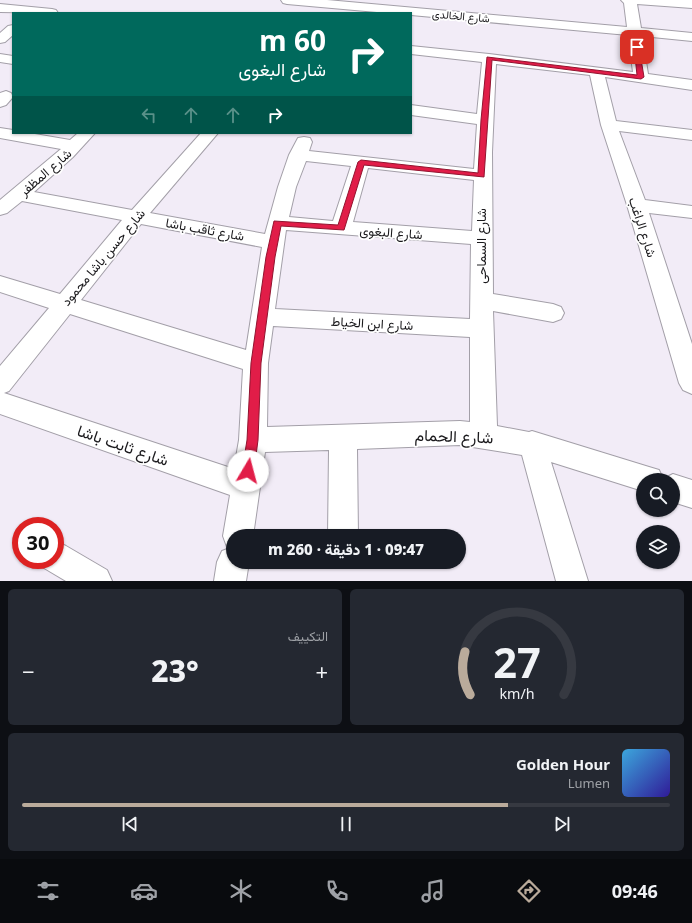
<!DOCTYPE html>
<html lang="ar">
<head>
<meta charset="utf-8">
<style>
	body { margin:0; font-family:"Noto Sans",Vazirmatn,sans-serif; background:#242831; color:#f1f3f6; direction:rtl; height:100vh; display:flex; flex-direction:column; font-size:15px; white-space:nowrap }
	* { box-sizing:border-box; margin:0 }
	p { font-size:13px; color:#9ea1a6 }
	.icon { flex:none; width:22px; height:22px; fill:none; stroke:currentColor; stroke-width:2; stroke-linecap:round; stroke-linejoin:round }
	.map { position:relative; height:581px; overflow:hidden; direction:ltr }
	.side { display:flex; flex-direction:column; gap:8px; padding:8px; background:#0d0f14; flex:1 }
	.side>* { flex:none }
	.top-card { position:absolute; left:12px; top:12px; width:400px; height:122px; border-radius:0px; box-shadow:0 1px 3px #0004; direction:rtl; background:#00695c; color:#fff; overflow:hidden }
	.fabs { position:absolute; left:636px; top:473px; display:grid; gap:8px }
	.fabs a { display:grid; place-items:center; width:44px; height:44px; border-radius:50%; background:#171b24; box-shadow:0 1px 3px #0004; font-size:20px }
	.speed { position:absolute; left:12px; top:517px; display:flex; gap:8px; font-size:20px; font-weight:700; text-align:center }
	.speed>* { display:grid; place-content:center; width:52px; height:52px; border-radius:50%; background:#171b24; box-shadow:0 1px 3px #0004; line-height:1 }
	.speed .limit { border:6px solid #d22; background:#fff; color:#111 }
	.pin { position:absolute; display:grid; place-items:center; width:34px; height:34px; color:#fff; margin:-17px; border-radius:8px; box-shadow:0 2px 6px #0006 }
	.me { position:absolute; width:44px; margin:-22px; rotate:8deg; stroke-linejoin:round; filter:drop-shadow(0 0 3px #0008) }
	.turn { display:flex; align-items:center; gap:14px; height:84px; padding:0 20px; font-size:18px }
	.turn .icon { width:52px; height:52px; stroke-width:2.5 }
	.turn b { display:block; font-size:28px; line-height:34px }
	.lanes { display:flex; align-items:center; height:38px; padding:0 20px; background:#0003; justify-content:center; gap:20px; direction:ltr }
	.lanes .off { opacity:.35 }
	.big { font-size:30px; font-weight:800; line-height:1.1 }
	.side .card { flex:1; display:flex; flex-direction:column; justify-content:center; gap:6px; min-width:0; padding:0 14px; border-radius:6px; background:#242831 }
	.side .dial { align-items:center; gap:0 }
	.dial svg { height:104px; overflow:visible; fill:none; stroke:#363941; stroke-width:7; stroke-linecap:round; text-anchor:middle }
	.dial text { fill:#f1f3f6; stroke:none }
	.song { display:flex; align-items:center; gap:12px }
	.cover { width:48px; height:48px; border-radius:6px; background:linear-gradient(135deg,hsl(200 70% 55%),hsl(250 70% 35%)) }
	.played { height:4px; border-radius:2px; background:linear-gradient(90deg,#baab9b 75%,#363941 75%) }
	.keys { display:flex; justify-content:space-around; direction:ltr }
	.heat { display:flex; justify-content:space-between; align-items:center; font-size:22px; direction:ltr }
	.side .tiles { flex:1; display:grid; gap:8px; grid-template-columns:1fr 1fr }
	.card:last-child { grid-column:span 2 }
	.trip { position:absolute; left:226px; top:529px; width:240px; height:40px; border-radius:20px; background:#171b24; box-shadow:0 1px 3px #0004; font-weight:800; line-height:40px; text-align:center; direction:rtl }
	.menu { display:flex; height:64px; justify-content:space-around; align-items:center; background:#090b0e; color:#9ea1a6 }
	.menu .icon { width:28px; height:28px }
	.menu .active { color:#baab9b }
	.menu b { font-size:18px; color:#f1f3f6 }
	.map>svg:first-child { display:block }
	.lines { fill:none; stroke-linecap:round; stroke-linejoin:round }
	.minor-casing { stroke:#a39fa8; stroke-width:2 }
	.minor { fill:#fff; fill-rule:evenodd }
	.route { fill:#e11d48; stroke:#92132f }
	.labels { text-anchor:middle; stroke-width:3.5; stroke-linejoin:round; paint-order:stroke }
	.far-street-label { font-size:11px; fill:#1a191c; stroke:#fff }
	.street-label { font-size:13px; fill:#1a191c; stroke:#fff }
	.near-street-label { font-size:16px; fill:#1a191c; stroke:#fff }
</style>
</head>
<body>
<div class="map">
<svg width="692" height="581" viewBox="0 0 692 581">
	<rect width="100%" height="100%" fill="#f2ecf7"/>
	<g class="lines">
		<defs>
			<path id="minor" d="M281 0H327L627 27 624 3 621 0H692V8L637 4 641 28 692 33V41L642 36 648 74 692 80V90L605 77 616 121 692 130V140L619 131 645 200 692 206V218L649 213 692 344V394L683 390 679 383 627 205 601 125 590 75 496 64 492 152 493 294 553 304 561 307 564 313 561 319 553 322 493 311 497 426 529 432 532 431 649 467 659 470 663 479 673 474 692 480V508L673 502V480H643V491L551 462 588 581H556L522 455 460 445 357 449 358 536H328L329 450 265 452 253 536H233V562H249L246 581H214L217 562 222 551 230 548 227 547 223 536 230 495 0 414V366L49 308 0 292V276L60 294 122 220 22 201 7 213 0 215V200L61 149 0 138V128L13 130V133H29L70 140 78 133H95L73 157 34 192 132 210 201 133H218L150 213 265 234 278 187 289 155 298 138 304 137 310 138 312 142 309 151 474 169 477 124 411 115V105L477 114 482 62 411 54V46L489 54 633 72 628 35 411 15V13H388L287 4 283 3ZM306 161 351 166 333 221 289 217 296 187ZM368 168 474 180 472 231 353 222ZM141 224 262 247 246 350 81 300ZM286 230 471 244 470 319 275 309ZM70 314 243 369 239 440 234 469 4 393 9 391ZM273 326 470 337V422L460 421 267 427 268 363Z
				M0 4 52 9 56 10 58 13 0 12Z
				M13 25V35L5 42 0 43V33L8 26Z
				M0 54 13 56V64L0 62Z
				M6 91 11 93 13 97 6 105 0 107V93Z
				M55 541 66 546 107 570 112 581H66L44 568 41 560H55Z"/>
		</defs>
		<use href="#minor" class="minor-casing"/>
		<use href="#minor" class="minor"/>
	</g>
	<path class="route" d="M637 45 639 47 644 77 641 79 492 60 484 177 364 165 344 230 281 226 275 257 261 363 258 440 254 471 252 475 248 476 244 475 242 471 247 440 251 363 266 257 274 221 338 225 358 162 361 160 478 173 481 120 487 57 637 75 634 47Z"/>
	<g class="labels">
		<g class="far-street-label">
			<text transform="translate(461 16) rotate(5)" y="4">شارع الخالدى</text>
		</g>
		<g class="street-label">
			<text transform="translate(45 172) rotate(-41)" y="5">شارع المظفر</text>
			<text transform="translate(643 227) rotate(72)" y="5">شارع الراغب</text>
			<text transform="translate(205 229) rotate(10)" y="5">شارع ثاقب باشا</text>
			<text transform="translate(391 232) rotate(4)" y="5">شارع البغوى</text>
			<text transform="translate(481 246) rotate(-90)" y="5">شارع السماحى</text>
			<text transform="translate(103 257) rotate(-50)" y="5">شارع حسن باشا محمود</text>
			<text transform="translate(372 323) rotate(3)" y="5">شارع ابن الخياط</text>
		</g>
		<g class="near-street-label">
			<text transform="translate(454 436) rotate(2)" y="6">شارع الحمام</text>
			<text transform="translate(123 445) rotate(19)" y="6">شارع ثابت باشا</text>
		</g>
	</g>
</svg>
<div class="fabs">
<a><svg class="icon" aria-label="search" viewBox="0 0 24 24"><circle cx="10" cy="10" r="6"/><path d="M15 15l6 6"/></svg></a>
<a><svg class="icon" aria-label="layers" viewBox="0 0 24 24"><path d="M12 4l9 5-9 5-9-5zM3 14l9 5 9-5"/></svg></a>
</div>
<div class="speed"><div class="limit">30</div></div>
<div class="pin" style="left:637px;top:47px;background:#d93025"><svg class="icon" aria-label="arrive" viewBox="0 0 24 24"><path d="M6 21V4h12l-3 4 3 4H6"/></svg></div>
<svg class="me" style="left:248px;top:471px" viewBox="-20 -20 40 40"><circle r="19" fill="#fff"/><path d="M0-13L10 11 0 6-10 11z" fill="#e11d48"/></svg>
<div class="trip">09:47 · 1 دقيقة · 260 m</div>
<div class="top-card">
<div class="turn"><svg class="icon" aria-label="right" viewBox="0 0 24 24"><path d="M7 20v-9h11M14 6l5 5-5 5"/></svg><div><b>60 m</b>شارع البغوى</div></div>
<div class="lanes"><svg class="icon off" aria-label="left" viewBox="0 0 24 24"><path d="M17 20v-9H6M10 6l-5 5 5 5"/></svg><svg class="icon off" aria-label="ahead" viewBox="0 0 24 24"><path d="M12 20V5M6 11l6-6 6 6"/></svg><svg class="icon off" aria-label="ahead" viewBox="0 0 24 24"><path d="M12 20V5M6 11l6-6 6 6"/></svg><svg class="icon" aria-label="right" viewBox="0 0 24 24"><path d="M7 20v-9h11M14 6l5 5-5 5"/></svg></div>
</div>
</div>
<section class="side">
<div class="tiles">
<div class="card dial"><svg viewBox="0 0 100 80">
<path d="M14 69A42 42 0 1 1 86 69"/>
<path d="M14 69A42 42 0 0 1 10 36" stroke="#baab9b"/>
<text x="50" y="56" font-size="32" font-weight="700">27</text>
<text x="50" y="72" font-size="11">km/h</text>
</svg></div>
<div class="card"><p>التكييف</p>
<div class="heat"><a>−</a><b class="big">23°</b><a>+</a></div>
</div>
<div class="card">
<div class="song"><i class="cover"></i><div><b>Golden Hour</b><p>Lumen</p></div></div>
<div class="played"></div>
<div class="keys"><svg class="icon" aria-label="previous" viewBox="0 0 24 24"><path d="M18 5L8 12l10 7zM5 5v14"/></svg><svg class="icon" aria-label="pause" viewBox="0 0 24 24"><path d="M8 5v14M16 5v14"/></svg><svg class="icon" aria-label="next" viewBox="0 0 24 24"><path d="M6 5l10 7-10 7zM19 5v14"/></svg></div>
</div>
</div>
</section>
<nav class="menu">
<b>09:46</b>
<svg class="icon active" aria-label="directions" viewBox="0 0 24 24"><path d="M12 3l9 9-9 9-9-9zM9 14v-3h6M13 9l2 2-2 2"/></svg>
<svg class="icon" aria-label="music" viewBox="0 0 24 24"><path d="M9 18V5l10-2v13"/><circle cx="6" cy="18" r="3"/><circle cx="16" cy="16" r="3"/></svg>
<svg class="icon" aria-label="phone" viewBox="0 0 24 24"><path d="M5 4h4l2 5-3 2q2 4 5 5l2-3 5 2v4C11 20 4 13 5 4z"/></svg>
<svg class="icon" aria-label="climate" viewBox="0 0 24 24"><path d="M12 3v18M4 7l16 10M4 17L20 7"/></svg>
<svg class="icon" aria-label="car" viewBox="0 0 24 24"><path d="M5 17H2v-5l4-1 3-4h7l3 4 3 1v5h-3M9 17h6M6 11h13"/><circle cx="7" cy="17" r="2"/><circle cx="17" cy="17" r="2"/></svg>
<svg class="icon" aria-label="filters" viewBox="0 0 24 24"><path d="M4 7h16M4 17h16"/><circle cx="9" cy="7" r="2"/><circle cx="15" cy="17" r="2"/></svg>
</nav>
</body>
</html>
